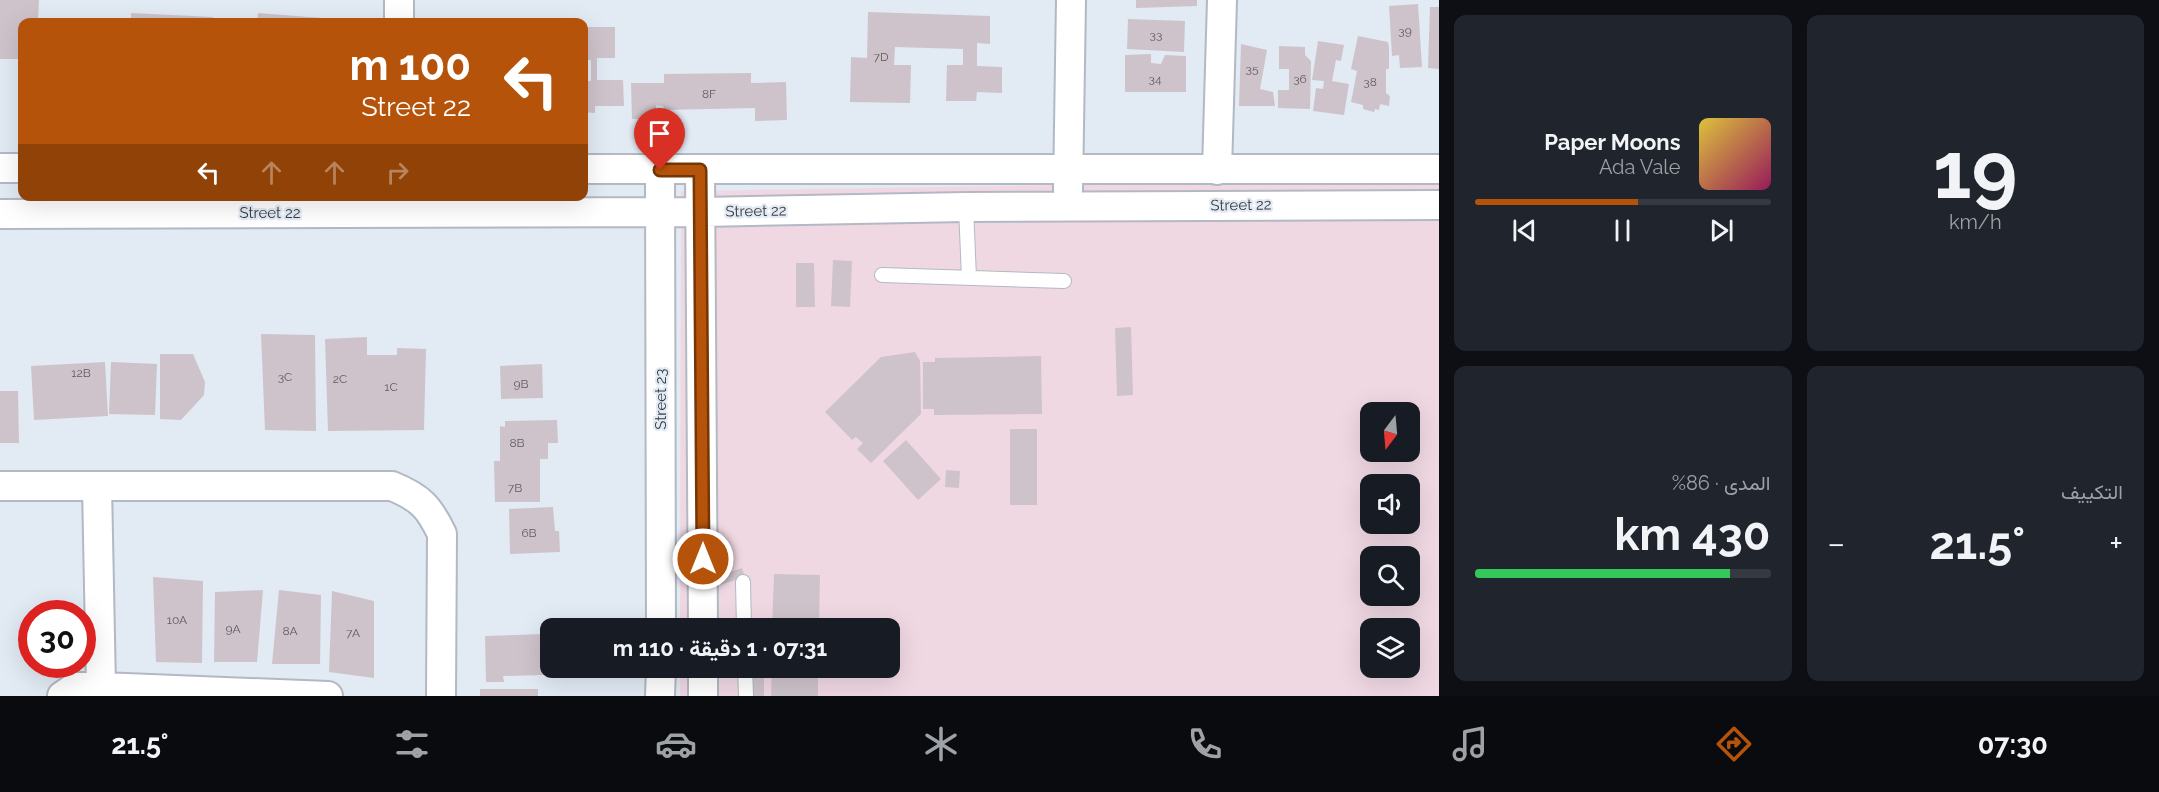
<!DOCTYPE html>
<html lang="ar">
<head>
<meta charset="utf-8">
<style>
	body { margin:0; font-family:Raleway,Vazirmatn,sans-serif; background:#20242c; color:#f1f3f6; direction:rtl; height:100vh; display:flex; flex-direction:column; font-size:22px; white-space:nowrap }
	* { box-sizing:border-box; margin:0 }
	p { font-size:20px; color:#9ea1a6 }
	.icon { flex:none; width:33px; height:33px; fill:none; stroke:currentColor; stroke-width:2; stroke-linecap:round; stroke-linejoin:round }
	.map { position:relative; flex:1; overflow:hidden; direction:ltr }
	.side { display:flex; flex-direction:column; gap:15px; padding:15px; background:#0d0f14; width:720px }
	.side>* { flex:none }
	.guide { position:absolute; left:18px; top:18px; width:570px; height:183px; border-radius:12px; box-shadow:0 6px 24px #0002; direction:rtl; background:#b45309; color:#fff; overflow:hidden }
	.needle { width:39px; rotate:196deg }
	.fabs { position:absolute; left:1360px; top:402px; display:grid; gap:12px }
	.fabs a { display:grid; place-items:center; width:60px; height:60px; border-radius:12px; background:#171b24; box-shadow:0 6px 24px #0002; font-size:30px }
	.speed { position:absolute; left:18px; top:600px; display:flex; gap:12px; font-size:30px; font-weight:700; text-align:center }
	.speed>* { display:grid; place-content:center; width:78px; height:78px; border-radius:50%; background:#171b24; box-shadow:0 6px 24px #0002; line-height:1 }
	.speed .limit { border:9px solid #d22; background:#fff; color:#111 }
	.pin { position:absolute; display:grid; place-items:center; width:51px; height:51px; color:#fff; margin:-62px -26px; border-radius:50% 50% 50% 0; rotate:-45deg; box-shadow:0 0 6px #0007 }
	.pin .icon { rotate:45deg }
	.me { position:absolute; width:66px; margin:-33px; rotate:0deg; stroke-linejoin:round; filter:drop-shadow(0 0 4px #0008) }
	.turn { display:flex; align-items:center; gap:21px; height:126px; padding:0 18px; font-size:27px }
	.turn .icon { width:78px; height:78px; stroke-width:2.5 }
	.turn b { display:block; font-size:42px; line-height:51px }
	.lanes { display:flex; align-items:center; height:57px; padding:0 18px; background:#0003; justify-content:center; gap:30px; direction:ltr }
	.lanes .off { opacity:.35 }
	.big { font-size:45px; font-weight:700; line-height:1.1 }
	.side .widget { flex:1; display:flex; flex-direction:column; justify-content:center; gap:9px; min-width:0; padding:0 21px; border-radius:12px; background:#20242c }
	.side .dial { align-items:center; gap:0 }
	.dial b { font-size:78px; line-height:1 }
	.song { display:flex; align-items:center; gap:18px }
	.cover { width:72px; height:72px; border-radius:9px; background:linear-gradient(135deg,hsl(50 70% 55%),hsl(330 70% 35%)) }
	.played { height:6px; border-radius:3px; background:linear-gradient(90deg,#b45309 55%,#363941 55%) }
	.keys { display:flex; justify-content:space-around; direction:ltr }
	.heat { display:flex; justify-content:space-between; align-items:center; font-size:33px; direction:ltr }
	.charge { height:9px; border-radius:4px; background:linear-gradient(90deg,#34c759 86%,#363941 0) }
	.side .tiles { flex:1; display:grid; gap:15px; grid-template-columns:repeat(2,1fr) }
	.trip { position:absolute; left:540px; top:618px; width:360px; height:60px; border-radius:12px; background:#171b24; box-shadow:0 6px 24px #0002; font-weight:700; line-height:60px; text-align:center; direction:rtl }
	.tabs { display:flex; height:96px; justify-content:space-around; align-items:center; background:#090b0e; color:#9ea1a6 }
	.tabs .icon { width:42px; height:42px }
	.tabs .selected { color:#b45309 }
	.tabs b { font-size:27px; color:#f1f3f6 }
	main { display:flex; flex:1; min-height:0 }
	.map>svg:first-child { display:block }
	.commercial { fill:#f0d8e3; fill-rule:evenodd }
	.building { fill:#cec3ca }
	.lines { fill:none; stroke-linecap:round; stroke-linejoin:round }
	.lane-casing { stroke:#b2b9c3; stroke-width:16 }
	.street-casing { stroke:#b2b9c3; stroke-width:32 }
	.lane { stroke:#fff; stroke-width:14 }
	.street { stroke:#fff; stroke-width:28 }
	.route-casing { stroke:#753606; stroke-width:15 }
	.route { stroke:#b45309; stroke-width:10 }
	.labels { text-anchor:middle; stroke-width:4.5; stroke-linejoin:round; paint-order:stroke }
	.number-label { font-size:12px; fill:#5e5d62 }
	.street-label { font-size:15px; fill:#383b3f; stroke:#e2eaf4 }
</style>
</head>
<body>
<main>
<section class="side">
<div class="tiles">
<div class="widget dial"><b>19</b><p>km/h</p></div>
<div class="widget">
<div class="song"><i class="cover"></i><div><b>Paper Moons</b><p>Ada Vale</p></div></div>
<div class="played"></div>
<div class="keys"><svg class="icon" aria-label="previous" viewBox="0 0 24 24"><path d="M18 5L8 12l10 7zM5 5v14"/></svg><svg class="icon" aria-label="pause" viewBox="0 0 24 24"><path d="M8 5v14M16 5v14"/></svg><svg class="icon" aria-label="next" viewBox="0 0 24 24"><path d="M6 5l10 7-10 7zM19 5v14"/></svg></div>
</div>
<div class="widget"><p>التكييف</p>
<div class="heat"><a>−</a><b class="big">21.5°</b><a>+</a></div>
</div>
<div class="widget"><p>المدى · 86%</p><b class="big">430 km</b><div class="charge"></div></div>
</div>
</section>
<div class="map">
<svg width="1439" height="696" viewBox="0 0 1439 696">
	<rect width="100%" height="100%" fill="#e2eaf4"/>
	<path class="commercial" d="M1439 179V696H680V668H890V628H680L681 191ZM1371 412H1410V452H1371ZM1371 484H1410V524H1371ZM1371 556H1410V596H1371ZM1371 628H1410V668H1371Z"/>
	<path class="building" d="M0 0H39L38 22H22V59H0Z
		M1136 0H1197V6L1136 8Z
		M1418 4 1422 67 1400 68 1399 55 1392 56 1389 6Z
		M1430 7H1439V69L1428 68Z
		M868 12 990 16V44L977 43V66L1002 67V93L977 92 976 101H946L947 65H963V49L895 47 894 65H911L910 103 850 102 851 57 867 58Z
		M131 13 213 17 212 22H131Z
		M258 13 360 21V22H257Z
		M1128 19 1185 21 1184 52 1127 49Z
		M584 27H615V58H597V80H623L624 106H595V113L584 112V81H591V60H584Z
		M1358 36 1388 42 1389 48V69H1386V93L1390 96 1389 106 1380 104 1379 110 1375 109 1374 112 1363 109V105L1351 102 1357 71 1351 69Z
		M1318 41 1344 45 1341 61 1336 60 1332 81 1349 84 1344 115 1313 111 1316 88 1323 89 1324 81 1312 80Z
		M1241 44 1267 50 1260 89 1273 92 1275 106H1239Z
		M1279 46 1305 47V55L1311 61 1310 109 1278 108V90H1289V69H1279Z
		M1151 54V63L1161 64 1165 55 1186 56V92H1125V55Z
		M751 73V83L786 82 787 120 755 121V108L665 110 663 106 656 105V119H632L631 83H664V74Z
		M833 260 852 261 850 307 831 306Z
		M796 263H814L815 307H796Z
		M1131 327 1133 395 1117 396 1115 328Z
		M261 334 315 335 316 431 265 430Z
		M367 337V355H397V348L426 349 424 430 328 431 325 339Z
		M915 352 920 361 921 414 871 463 857 449 863 443 856 437 852 440 825 412 881 357Z
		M160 354H193L205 382 204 395 181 420 160 419Z
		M1041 356 1042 414 934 415V409H923V362H935V358Z
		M105 362 108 416 34 420 31 366Z
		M111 362 157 364 155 415 109 414Z
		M542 364 543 398 501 399 500 366Z
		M0 391H18L19 443H0Z
		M557 420 558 443H548V459H540V502H495L494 461H500V426L505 427V421Z
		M1010 429H1037V505H1010Z
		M906 440 941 479 918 500 883 461Z
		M946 470 960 471 959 488 945 487Z
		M553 507 555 531H559L560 552 510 554 509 509Z
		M742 568 745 577 720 585 718 576Z
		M774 574 820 575 819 628H772Z
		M153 577 203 581 202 663 156 662Z
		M263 590 257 662H214L215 592Z
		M279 590 321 595 320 664H272Z
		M332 591 374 601V678L329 672Z
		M543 634 544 675 503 676 504 682H486L485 636Z
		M772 668H818V696H771Z
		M753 676 764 677V696H752Z
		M480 689H538V696H480Z"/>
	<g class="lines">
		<defs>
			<path id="lane" d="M966 207 969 278
				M882 275 1064 281
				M743 582 744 628
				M745 668 746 696"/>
			<path id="street" d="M399 22V0
				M0 168H22
				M584 169H1439
				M660 170 661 628
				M700 170 703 628
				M1217 170 1222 0
				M1068 190 1071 0
				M0 214 702 212 966 207 1439 205
				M0 486H392C421 498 429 507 442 534L441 696
				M97 486 101 687
				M62 696 75 687H101L328 696
				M660 696 661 668
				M703 696V668"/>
		</defs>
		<use href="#lane" class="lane-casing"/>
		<use href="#street" class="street-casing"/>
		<use href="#lane" class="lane"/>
		<use href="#street" class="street"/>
	</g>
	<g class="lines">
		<defs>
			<path id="route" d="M660 170H700L703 559"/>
		</defs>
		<use href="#route" class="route-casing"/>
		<use href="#route" class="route"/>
	</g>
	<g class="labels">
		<g class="number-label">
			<text x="1405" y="35">39</text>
			<text x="1156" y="39">33</text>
			<text x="881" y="61">7D</text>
			<text x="1252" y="73">35</text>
			<text x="1155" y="83">34</text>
			<text x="1300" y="83">36</text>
			<text x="1370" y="86">38</text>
			<text x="709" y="98">8F</text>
			<text x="81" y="377">12B</text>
			<text x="285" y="381">3C</text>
			<text x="340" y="383">2C</text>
			<text x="521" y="388">9B</text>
			<text x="391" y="391">1C</text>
			<text x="517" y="447">8B</text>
			<text x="515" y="492">7B</text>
			<text x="529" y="537">6B</text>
			<text x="177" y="624">10A</text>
			<text x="233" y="633">9A</text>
			<text x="290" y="635">8A</text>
			<text x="353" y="637">7A</text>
		</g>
		<g class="street-label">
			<text transform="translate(1241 205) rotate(-1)" y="5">Street 22</text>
			<text transform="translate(756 211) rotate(-1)" y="5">Street 22</text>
			<text x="270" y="218">Street 22</text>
			<text transform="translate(661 399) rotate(-90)" y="5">Street 23</text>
		</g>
	</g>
</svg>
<div class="fabs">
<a><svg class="needle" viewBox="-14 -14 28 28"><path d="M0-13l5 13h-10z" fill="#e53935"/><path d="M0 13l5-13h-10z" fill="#9ea1a6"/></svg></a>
<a><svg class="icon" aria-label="sound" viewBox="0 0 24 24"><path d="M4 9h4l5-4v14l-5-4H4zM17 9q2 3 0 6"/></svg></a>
<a><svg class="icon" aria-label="search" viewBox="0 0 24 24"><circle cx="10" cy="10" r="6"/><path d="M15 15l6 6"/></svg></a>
<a><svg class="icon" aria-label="layers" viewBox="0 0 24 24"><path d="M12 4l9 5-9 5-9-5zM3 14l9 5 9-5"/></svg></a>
</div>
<div class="speed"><div class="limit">30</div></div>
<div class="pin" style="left:660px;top:170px;background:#d93025"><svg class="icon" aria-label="arrive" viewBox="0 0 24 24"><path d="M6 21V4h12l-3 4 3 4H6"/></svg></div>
<svg class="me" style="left:703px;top:559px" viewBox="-20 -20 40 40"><circle r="17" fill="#b45309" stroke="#fff" stroke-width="3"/><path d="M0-11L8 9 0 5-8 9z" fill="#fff"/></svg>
<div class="trip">07:31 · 1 دقيقة · 110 m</div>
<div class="guide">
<div class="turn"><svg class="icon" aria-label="left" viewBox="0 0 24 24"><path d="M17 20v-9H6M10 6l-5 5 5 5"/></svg><div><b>100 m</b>Street 22</div></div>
<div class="lanes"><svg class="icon" aria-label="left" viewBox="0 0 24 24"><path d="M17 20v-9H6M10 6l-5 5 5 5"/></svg><svg class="icon off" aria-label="ahead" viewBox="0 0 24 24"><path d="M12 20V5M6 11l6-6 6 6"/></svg><svg class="icon off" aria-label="ahead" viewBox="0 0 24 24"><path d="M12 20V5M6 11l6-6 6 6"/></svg><svg class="icon off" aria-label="right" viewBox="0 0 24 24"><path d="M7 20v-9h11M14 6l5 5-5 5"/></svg></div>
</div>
</div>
</main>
<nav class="tabs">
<b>07:30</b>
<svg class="icon selected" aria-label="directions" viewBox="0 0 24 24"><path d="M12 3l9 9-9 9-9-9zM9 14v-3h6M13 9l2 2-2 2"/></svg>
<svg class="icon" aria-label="music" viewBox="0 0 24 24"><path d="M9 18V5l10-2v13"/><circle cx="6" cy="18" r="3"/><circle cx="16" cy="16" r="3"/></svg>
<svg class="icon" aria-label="phone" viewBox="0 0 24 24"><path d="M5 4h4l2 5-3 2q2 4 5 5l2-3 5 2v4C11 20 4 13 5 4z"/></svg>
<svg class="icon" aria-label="climate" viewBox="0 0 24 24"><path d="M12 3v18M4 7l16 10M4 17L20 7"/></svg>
<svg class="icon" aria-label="car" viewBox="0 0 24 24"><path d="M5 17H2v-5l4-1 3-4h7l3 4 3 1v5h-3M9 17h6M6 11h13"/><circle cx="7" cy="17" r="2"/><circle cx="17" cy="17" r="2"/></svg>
<svg class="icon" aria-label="filters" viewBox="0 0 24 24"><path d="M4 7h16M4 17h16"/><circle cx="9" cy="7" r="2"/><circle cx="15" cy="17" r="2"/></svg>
<b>21.5°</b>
</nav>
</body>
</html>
